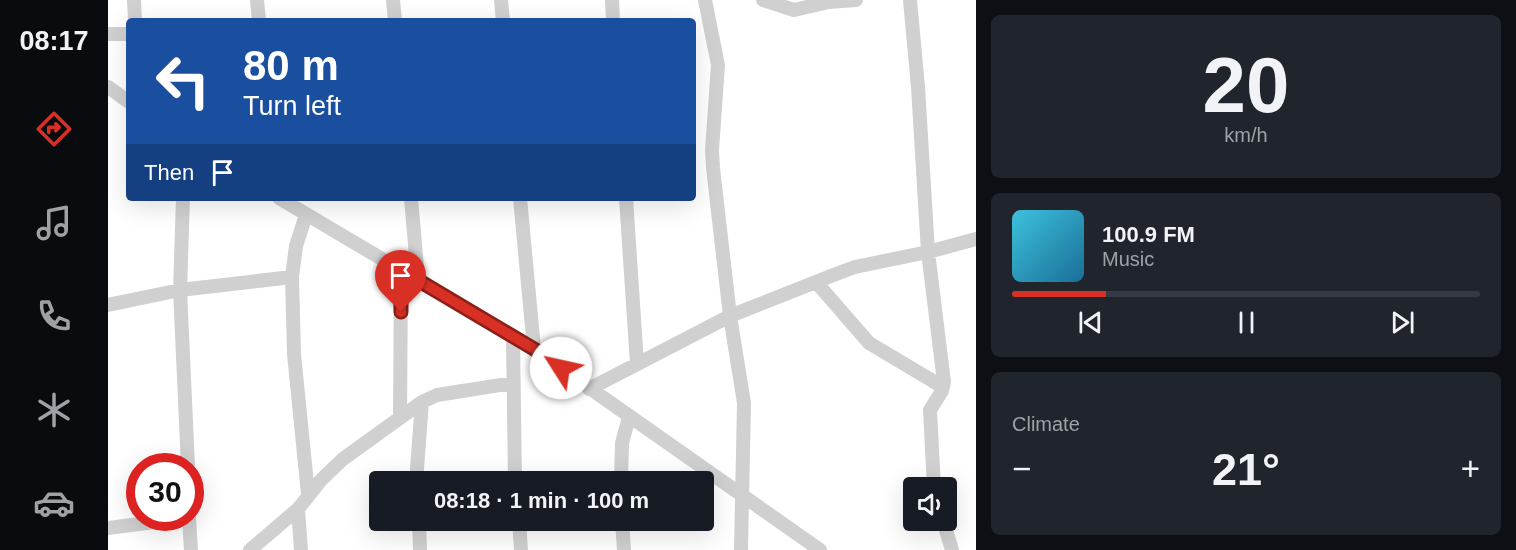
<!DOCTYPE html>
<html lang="en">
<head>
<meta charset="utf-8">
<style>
	body { margin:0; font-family:Arial,sans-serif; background:#20242c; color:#f1f3f6; height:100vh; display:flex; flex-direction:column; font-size:22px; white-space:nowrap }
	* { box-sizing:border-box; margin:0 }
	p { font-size:20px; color:#9ea1a6 }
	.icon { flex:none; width:33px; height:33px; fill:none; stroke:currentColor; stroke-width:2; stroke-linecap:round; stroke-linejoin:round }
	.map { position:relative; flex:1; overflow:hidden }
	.side { display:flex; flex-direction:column; gap:15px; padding:15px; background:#0d0f14; width:540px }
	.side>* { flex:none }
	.banner { position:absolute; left:18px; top:18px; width:570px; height:183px; border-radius:6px; box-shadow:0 6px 24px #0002; background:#1a4fa0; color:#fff; overflow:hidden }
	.tools { position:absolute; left:795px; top:477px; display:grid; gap:12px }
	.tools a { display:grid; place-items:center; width:54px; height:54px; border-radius:6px; background:#171b24; box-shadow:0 6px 24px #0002; font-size:30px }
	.speed { position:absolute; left:18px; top:453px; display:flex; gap:12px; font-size:30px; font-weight:700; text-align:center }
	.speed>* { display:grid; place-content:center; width:78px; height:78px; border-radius:50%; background:#171b24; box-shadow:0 6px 24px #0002; line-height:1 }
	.speed .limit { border:9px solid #d22; background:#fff; color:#111 }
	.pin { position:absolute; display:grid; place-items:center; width:51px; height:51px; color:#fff; margin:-62px -26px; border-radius:50% 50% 50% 0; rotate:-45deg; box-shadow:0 0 6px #0007 }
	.pin .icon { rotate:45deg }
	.me { position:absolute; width:66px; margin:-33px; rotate:305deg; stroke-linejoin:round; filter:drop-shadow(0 0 4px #0008) }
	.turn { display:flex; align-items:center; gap:21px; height:126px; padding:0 18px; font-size:27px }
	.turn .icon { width:78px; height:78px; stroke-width:2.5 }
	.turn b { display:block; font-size:42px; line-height:51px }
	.then { display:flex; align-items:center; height:57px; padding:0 18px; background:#0003; gap:12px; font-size:22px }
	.big { font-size:45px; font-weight:800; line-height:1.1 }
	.side .widget { flex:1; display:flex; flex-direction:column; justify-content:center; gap:9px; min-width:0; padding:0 21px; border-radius:9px; background:#20242c }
	.side .dial { align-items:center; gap:0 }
	.dial b { font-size:78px; line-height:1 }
	.song { display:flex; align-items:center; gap:18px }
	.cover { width:72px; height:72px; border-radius:9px; background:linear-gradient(135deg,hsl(190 70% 55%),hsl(200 70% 35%)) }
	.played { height:6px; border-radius:3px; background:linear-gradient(90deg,#d93025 20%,#363941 20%) }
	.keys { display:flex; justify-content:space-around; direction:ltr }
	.heat { display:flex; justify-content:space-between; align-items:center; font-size:33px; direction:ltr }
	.trip { position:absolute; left:261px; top:471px; width:345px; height:60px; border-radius:6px; background:#171b24; box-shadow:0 6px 24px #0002; font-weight:800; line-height:60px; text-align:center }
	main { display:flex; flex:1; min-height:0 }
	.menu { display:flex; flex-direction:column; width:108px; justify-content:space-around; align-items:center; background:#090b0e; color:#9ea1a6 }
	.menu .icon { width:42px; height:42px }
	.menu .on { color:#d93025 }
	.menu b { font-size:27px; color:#f1f3f6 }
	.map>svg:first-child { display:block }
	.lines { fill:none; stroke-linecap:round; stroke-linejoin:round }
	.street { stroke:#d0d0d0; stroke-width:14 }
	.route-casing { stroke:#8d1f18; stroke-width:15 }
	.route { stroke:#d93025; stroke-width:10 }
</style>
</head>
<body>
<main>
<nav class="menu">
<b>08:17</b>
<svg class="icon on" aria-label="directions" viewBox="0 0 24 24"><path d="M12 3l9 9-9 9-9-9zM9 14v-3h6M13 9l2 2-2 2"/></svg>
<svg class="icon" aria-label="music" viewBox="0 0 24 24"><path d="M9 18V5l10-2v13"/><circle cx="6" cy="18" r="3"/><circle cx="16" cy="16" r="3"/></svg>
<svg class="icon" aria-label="phone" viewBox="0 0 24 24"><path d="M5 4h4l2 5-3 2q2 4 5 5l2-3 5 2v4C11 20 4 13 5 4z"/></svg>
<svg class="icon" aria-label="climate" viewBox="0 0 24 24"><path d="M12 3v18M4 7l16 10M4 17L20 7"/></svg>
<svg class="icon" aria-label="car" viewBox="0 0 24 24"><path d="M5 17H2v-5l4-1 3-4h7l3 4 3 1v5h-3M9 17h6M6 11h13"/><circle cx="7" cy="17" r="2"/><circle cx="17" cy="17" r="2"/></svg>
</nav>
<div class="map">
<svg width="868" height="550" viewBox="0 0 868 550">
	<rect width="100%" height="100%" fill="#fff"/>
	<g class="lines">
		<path class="street" d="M26 0 27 21
			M149 0 151 21
			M285 0 287 21
			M393 0 395 21
			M504 0 505 21
			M597 0 610 65 604 150 605 168 622 316 636 403 633 550
			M655 0 686 10 721 2 748 0
			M802 0 810 87 820 252 836 382 834 391 822 410 826 488
			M0 34H21
			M0 87 21 102
			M75 198 72 290 80 466
			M171 198 426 349 712 550
			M303 198 310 279
			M412 198 426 349
			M518 198 529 364
			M198 215 188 246 184 277 186 354 200 494
			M708 282 761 343 835 387
			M0 305 72 290 184 277
			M405 337 407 482
			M481 389 622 316 728 274 747 267 820 252 868 239
			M292 418 293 270
			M308 482 314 402
			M513 482 514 443 521 417
			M190 509 193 550
			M81 518 83 550
			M311 520 312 550
			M411 520 413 550
			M514 520 516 550
			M835 520 844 550
			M0 528 77 518
			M142 550 190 509 213 480 235 459 314 402 329 395 405 383"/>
	</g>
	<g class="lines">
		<defs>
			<path id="route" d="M293 312V270L426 349 453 368"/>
		</defs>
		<use href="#route" class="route-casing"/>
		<use href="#route" class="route"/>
	</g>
</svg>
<div class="tools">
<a><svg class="icon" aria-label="sound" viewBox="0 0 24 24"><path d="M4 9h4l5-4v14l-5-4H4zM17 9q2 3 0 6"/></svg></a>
</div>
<div class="speed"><div class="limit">30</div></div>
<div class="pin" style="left:293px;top:312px;background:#d93025"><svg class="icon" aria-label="arrive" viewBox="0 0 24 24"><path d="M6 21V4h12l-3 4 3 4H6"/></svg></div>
<svg class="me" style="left:453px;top:368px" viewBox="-20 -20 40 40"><circle r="19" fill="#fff"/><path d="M0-13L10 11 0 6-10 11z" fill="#d93025"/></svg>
<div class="trip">08:18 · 1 min · 100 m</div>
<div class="banner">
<div class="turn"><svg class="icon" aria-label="left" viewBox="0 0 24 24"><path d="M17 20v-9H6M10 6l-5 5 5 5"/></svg><div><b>80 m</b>Turn left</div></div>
<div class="then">Then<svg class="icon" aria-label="arrive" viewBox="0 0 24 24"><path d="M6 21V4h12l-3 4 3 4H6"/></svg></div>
</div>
</div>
<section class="side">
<div class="widget dial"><b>20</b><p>km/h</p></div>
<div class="widget">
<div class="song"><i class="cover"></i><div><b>100.9 FM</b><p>Music</p></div></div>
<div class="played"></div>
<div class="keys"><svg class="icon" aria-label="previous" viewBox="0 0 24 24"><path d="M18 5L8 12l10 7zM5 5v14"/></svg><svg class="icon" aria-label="pause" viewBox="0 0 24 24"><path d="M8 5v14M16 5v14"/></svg><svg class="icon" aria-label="next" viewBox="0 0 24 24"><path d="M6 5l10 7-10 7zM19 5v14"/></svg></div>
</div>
<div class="widget"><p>Climate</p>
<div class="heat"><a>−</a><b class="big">21°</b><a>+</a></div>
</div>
</section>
</main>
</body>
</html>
